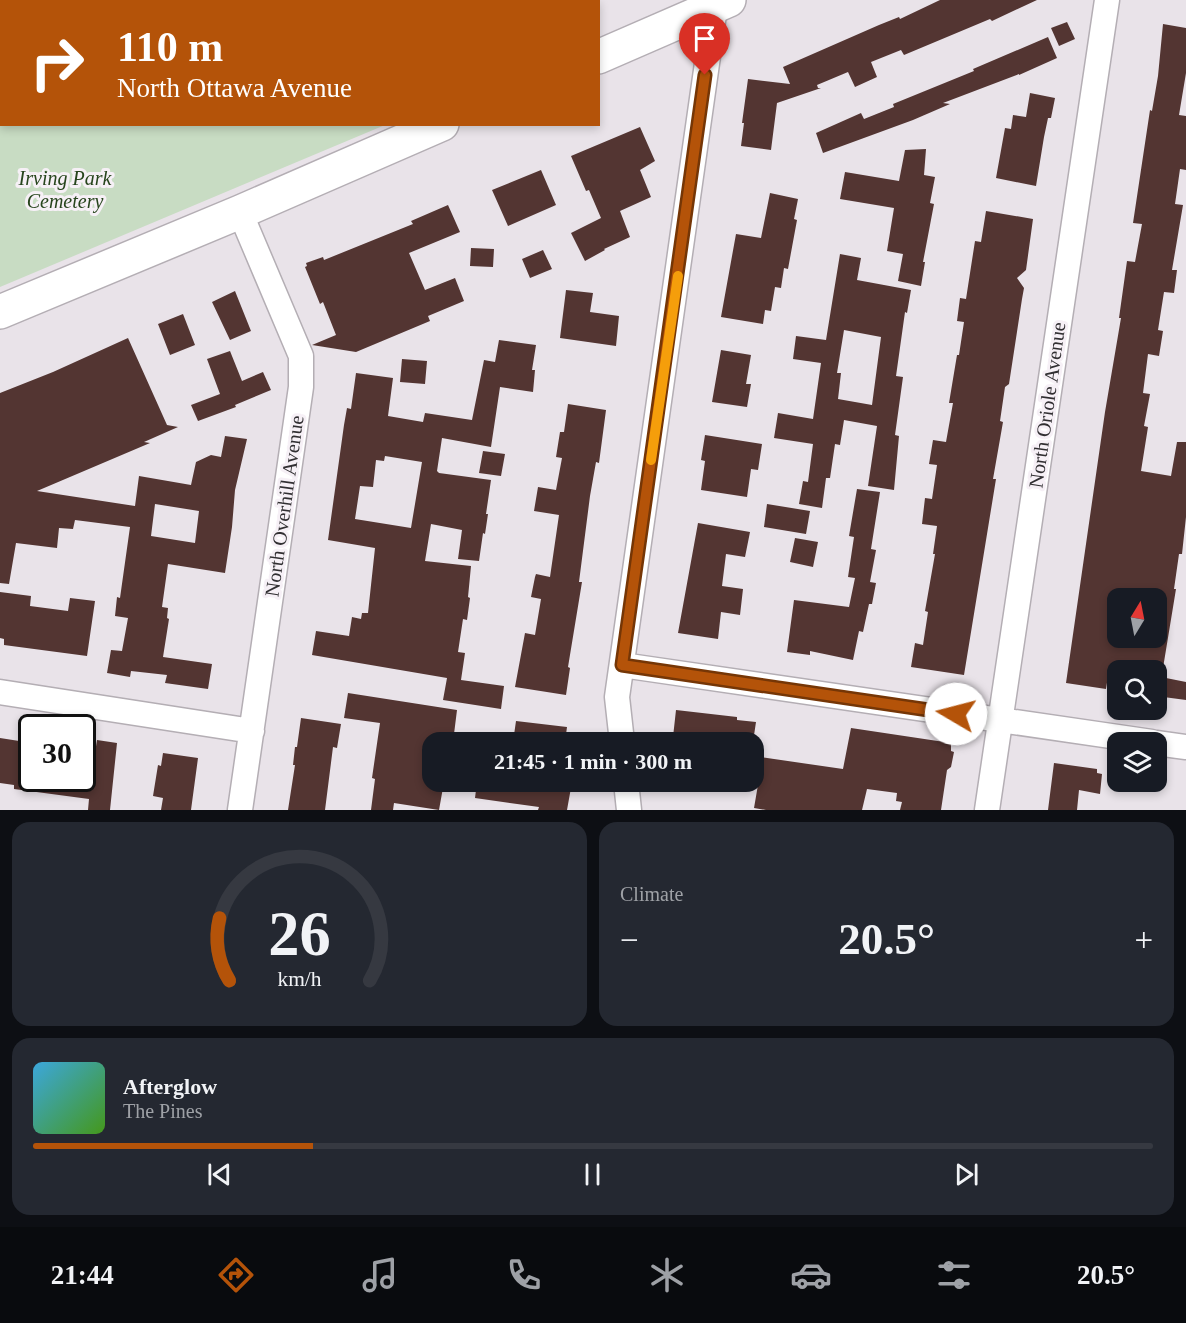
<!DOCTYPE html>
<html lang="en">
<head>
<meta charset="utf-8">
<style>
	body { margin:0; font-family:Georgia,serif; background:#242831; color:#f1f3f6; height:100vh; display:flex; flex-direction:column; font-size:22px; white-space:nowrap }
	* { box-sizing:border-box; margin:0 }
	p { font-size:20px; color:#9ea1a6 }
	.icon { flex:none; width:33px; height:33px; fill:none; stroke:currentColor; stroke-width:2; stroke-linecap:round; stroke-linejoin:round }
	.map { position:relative; height:810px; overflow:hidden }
	.panel { display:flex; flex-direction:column; gap:12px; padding:12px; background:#0d0f14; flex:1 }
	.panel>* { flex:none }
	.top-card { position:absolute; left:0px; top:0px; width:600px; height:126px; box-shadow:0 3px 9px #0003; background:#b45309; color:#fff; overflow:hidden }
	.needle { width:39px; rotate:10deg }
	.controls { position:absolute; left:1107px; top:588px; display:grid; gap:12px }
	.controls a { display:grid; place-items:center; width:60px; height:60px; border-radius:12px; background:#171b24; box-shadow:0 3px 9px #0003; font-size:30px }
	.speed { position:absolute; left:18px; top:714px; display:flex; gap:12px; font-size:30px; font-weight:700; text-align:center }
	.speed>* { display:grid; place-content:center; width:78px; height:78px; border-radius:50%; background:#171b24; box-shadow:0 3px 9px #0003; line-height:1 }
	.speed .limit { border:3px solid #111; border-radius:9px; background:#fff; color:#111 }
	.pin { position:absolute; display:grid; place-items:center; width:51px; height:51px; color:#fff; margin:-62px -26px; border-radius:50% 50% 50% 0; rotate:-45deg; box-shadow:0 0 6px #0007 }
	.pin .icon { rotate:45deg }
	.me { position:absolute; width:66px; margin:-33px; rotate:278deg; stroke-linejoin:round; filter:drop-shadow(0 0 4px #0008) }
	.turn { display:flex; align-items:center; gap:21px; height:126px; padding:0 18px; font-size:27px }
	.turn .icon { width:78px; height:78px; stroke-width:2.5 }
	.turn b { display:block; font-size:42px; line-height:51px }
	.big { font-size:45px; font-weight:600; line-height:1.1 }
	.panel .widget { flex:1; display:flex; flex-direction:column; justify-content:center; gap:9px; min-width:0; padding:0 21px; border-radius:18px; background:#242831 }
	.panel .dial { align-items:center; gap:0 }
	.dial svg { height:156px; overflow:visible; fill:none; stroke:#363941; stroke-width:7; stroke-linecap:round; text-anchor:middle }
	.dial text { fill:#f1f3f6; stroke:none }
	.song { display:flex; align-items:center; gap:18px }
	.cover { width:72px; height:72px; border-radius:9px; background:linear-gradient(135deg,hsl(200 70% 55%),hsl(100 70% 35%)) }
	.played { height:6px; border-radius:3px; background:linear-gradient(90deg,#b45309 25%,#363941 25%) }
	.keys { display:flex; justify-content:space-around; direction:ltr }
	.heat { display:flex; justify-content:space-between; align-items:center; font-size:33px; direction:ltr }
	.panel .tiles { flex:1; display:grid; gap:12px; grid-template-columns:1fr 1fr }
	.widget:last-child { grid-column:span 2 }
	.trip { position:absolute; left:422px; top:732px; width:342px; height:60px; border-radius:18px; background:#171b24; box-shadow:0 3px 9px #0003; font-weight:600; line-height:60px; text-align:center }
	.tab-bar { display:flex; height:96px; justify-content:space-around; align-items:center; background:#090b0e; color:#9ea1a6 }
	.tab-bar .icon { width:42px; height:42px }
	.tab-bar .selected { color:#b45309 }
	.tab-bar b { font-size:27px; color:#f1f3f6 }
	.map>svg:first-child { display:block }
	.green { fill:#c8dcc3 }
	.building { fill:#533532; fill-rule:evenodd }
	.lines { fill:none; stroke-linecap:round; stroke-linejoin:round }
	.minor-casing { stroke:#b4aeb4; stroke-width:27 }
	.secondary-casing { stroke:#b4aeb4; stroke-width:36 }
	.minor { stroke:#fff; stroke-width:24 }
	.secondary { stroke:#fff; stroke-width:33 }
	.route-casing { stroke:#753606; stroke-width:15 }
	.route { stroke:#b45309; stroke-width:10 }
	.slow { stroke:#f59e0b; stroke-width:10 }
	.labels { text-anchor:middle; stroke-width:6; stroke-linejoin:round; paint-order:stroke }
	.park-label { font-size:20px; font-style:italic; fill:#27451d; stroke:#f6f0f6 }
	.street-label { font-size:20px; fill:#312f32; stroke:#f6f0f6 }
</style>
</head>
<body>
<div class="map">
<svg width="1186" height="810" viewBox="0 0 1186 810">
	<rect width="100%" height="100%" fill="#e9e3e9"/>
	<path class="green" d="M0 0H527L528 1 2 2V124L385 125 0 287Z"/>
	<path class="building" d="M940 0H1037L992 21 990 19 904 55 901 50 871 62 877 77 855 87 848 72 817 85 818 88H821L777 103 771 150 741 146 744 123H742L748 79 790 84 783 67 879 25 899 17 900 19Z
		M1067 22 1075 39 1059 46 1051 28Z
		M1163 24 1186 28V73L1179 115 1186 116V170L1180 169 1175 204 1183 205 1172 270H1177L1174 293 1164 292 1158 330 1163 331 1159 356 1148 354 1143 393 1150 394 1144 426 1148 427 1141 471 1171 476 1177 442H1186V517L1182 554H1179L1174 589H1176L1163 668 1117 661 1116 671 1109 670 1106 689 1066 683 1105 412 1121 318H1119L1127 261 1135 262 1142 224 1133 223 1150 110 1152 111 1158 76ZM1118 598H1156V638H1146L1145 644 1110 638Z
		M1048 37 1057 58 1019 75V74L943 103 950 104 913 120 823 153 816 133 861 113 864 119 894 107 893 104 974 71 973 69Z
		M1030 93 1055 98 1051 118H1048L1044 137 1036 186 996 178 1005 128 1011 129 1013 115 1026 117Z
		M640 127 655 161 640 170 651 197 620 211 630 237 604 249 605 250 585 261 571 233 601 218 589 190 586 191 571 156Z
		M926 149 924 175 935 177 930 203 934 204 923 262H925L921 286 898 281 903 254 887 251 894 208 840 199 845 172 899 181 905 150Z
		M541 170 556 205 508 226 492 190Z
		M770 193 798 199 794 219 797 220 788 269 784 268 781 288 775 287 771 311 765 310 763 324 721 317 736 234 761 238Z
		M448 205 460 232 409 253 425 290 455 278 464 301 428 316 430 321 356 352 312 345 336 335 323 302 320 304 305 267 307 266 306 263 323 257 324 260 413 224 411 221Z
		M986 211 1033 219 1026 270 1017 278 1024 288 1022 299 1009 384 1005 387 1000 421 1003 422 993 479H996L964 675 911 667 915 643 923 645 928 612 925 611 935 554H933L937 526 922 524 925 498 932 499 937 465 929 464 933 440 946 442 953 403H949L957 355H959L964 322 957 321 960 298 966 299 975 241 981 242Z
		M471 248 494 249 493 267 470 266Z
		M543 250 552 269 530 278 522 259Z
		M840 254 861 258 857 280 911 290 907 313 905 312 896 376 903 377 895 435 899 436 894 490 868 486 877 426 844 420 840 445 835 444 830 478H826L822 508 799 504 803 481 808 482 813 444 774 438 778 413 813 419 821 363 793 359 796 336 826 340ZM844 330 881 337 872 405 838 399 841 373H837Z
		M566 290 593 293 590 312 619 316 616 346 560 338Z
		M235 291 251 331 230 340 212 302Z
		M183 314 195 345 170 355 158 324Z
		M128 338 167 425 178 427 144 442 150 443 37 491 135 506 139 476 191 485 196 462 211 455 221 457 225 436 247 439 235 490 232 527 225 573 168 564 162 607 168 608 167 618 169 619 163 657 212 664 208 689 165 683 167 675 131 671 130 677 107 673 111 650 122 651 128 618 115 616 117 597 120 598 130 527 75 520 73 529 59 528 57 548 16 543 9 584 0 583V393L53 372ZM155 504 199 511 195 543 151 536Z
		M499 340 536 345 532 370H535L533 392 500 387 491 447 442 438 437 471 439 473 491 480 486 514H488L485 534 483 533 479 561 458 559 462 530 431 524 425 561 471 566 468 597 470 598 467 620 463 619 458 652 465 653 461 680 504 686 501 709 443 700 447 678 312 655 316 631 349 636 352 617 361 619 362 613H368L375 548 328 540 344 425 347 408 351 409 356 373 393 378 388 416 423 422 425 413 472 420 484 360 495 362ZM385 456 422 462 411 528 355 519 360 486 373 487 376 460 384 461Z
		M721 350 751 355 746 384H751L747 407 712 402Z
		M230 351 242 381 263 372 271 390 235 405 236 407 198 421 191 405 220 394 207 359Z
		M402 359 427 361 425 384 400 382Z
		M568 404 606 410 599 463 596 462 590 496 579 582H582L568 667 570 668 566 695 515 687 525 633 535 635 541 599 531 597 535 577 536 574 550 577 559 515 534 511 538 487 556 490 562 458 556 457 560 432H564Z
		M705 435 762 444 758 470 751 469 747 497 701 490 705 461 701 460Z
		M483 451 505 454 501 476 479 473Z
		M857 489 880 492 871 549 876 550 870 582 876 583 872 604H869L863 632 859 631 853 660 810 651V655L787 652 794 600 849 607 855 578 848 577 854 537 849 536Z
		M767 504 810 511 806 534 764 527Z
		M698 523 750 532 745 557 726 554 722 586 743 589 740 615 721 612 718 639 678 633Z
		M795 538 818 542 813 567 790 562Z
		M0 592 31 596 30 606 68 611 70 598 95 601 87 656 4 645V639L0 638Z
		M1156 676 1186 682V700L1156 696Z
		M348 693 457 710 453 742H432V782H444L439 810 394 803 393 810H371L375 779 372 778 380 723 344 718Z
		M676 710 737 717V720L756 722 753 742H711L673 737Z
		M301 718 341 724 337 748 333 747 325 810H288L295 765H293L295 747H297Z
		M516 721 567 727 565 742H513Z
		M851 728 951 743V751L954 752 951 767 947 770 941 810H900L902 802 896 801 897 793 867 789 862 810H766L754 808 759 779 753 778V756L843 769Z
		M0 738 32 743V778H91L97 740 117 743 110 810H88L89 799 14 789V785L0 783Z
		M163 753 198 758 191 810H161L163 798 153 796 158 765 161 766Z
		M1054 763 1097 769V773L1102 774 1100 794 1079 790 1077 810H1048Z
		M477 782H572L567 810H538L539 807 475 798Z"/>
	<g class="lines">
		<defs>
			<path id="minor" d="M240 212 301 356V387L240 810
				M622 665 1152 742
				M0 692 252 731
				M622 742 617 697 716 0
				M1156 743 1186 747
				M626 782 629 810
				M987 810 1107 0"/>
			<path id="secondary" d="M598 57 729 0
				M0 312 240 212 442 124"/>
		</defs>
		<use href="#minor" class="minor-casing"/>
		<use href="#secondary" class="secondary-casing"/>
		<use href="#minor" class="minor"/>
		<use href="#secondary" class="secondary"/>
	</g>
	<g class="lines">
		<defs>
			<path id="route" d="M705 75 622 665 956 714"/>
		</defs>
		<use href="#route" class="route-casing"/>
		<use href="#route" class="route"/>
		<path class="slow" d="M651 460 678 276"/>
	</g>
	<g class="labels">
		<g class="park-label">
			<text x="65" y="185">Irving Park<tspan x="65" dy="23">Cemetery</tspan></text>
		</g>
		<g class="street-label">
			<text transform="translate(1047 405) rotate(-82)" y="7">North Oriole Avenue</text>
			<text transform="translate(284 506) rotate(-82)" y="7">North Overhill Avenue</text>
		</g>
	</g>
</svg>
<div class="controls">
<a><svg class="needle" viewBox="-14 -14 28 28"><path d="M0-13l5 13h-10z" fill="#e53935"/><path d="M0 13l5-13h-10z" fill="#9ea1a6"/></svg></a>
<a><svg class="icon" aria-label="search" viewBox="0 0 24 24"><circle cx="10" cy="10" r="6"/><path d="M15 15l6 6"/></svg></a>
<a><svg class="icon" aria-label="layers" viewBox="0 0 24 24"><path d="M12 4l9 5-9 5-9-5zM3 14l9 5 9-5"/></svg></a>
</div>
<div class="speed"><div class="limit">30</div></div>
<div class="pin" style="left:705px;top:75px;background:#d93025"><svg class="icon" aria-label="arrive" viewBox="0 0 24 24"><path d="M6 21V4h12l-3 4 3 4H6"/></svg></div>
<svg class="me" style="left:956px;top:714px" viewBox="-20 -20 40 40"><circle r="19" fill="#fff"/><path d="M0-13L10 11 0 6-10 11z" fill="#b45309"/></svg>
<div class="trip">21:45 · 1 min · 300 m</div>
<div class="top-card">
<div class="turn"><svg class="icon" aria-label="right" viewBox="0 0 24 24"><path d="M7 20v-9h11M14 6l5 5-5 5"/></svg><div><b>110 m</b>North Ottawa Avenue</div></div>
</div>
</div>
<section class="panel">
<div class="tiles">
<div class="widget dial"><svg viewBox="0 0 100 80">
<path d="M14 69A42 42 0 1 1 86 69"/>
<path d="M14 69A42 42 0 0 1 9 37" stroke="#b45309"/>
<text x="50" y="56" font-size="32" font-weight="700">26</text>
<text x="50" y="72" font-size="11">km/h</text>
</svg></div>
<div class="widget"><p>Climate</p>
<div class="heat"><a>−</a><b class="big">20.5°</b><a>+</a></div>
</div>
<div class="widget">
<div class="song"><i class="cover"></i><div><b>Afterglow</b><p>The Pines</p></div></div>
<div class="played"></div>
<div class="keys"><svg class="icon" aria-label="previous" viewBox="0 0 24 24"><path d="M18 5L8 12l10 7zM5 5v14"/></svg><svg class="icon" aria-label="pause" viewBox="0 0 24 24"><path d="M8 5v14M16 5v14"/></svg><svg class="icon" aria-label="next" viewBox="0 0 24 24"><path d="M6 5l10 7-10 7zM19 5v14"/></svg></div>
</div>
</div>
</section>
<nav class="tab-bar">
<b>21:44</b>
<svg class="icon selected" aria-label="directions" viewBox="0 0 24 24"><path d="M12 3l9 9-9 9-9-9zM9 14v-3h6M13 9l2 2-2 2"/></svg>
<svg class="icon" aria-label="music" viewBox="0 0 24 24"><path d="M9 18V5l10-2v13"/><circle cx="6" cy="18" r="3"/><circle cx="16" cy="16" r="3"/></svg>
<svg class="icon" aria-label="phone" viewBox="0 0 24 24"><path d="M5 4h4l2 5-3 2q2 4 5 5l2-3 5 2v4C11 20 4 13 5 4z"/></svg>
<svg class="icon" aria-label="climate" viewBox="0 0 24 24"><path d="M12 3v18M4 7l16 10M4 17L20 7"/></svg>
<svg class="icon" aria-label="car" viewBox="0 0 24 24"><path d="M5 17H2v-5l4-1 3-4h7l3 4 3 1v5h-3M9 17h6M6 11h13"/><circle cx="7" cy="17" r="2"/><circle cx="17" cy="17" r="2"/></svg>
<svg class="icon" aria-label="filters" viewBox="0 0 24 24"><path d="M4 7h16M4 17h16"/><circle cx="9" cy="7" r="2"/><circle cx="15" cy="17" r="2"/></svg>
<b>20.5°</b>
</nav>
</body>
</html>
